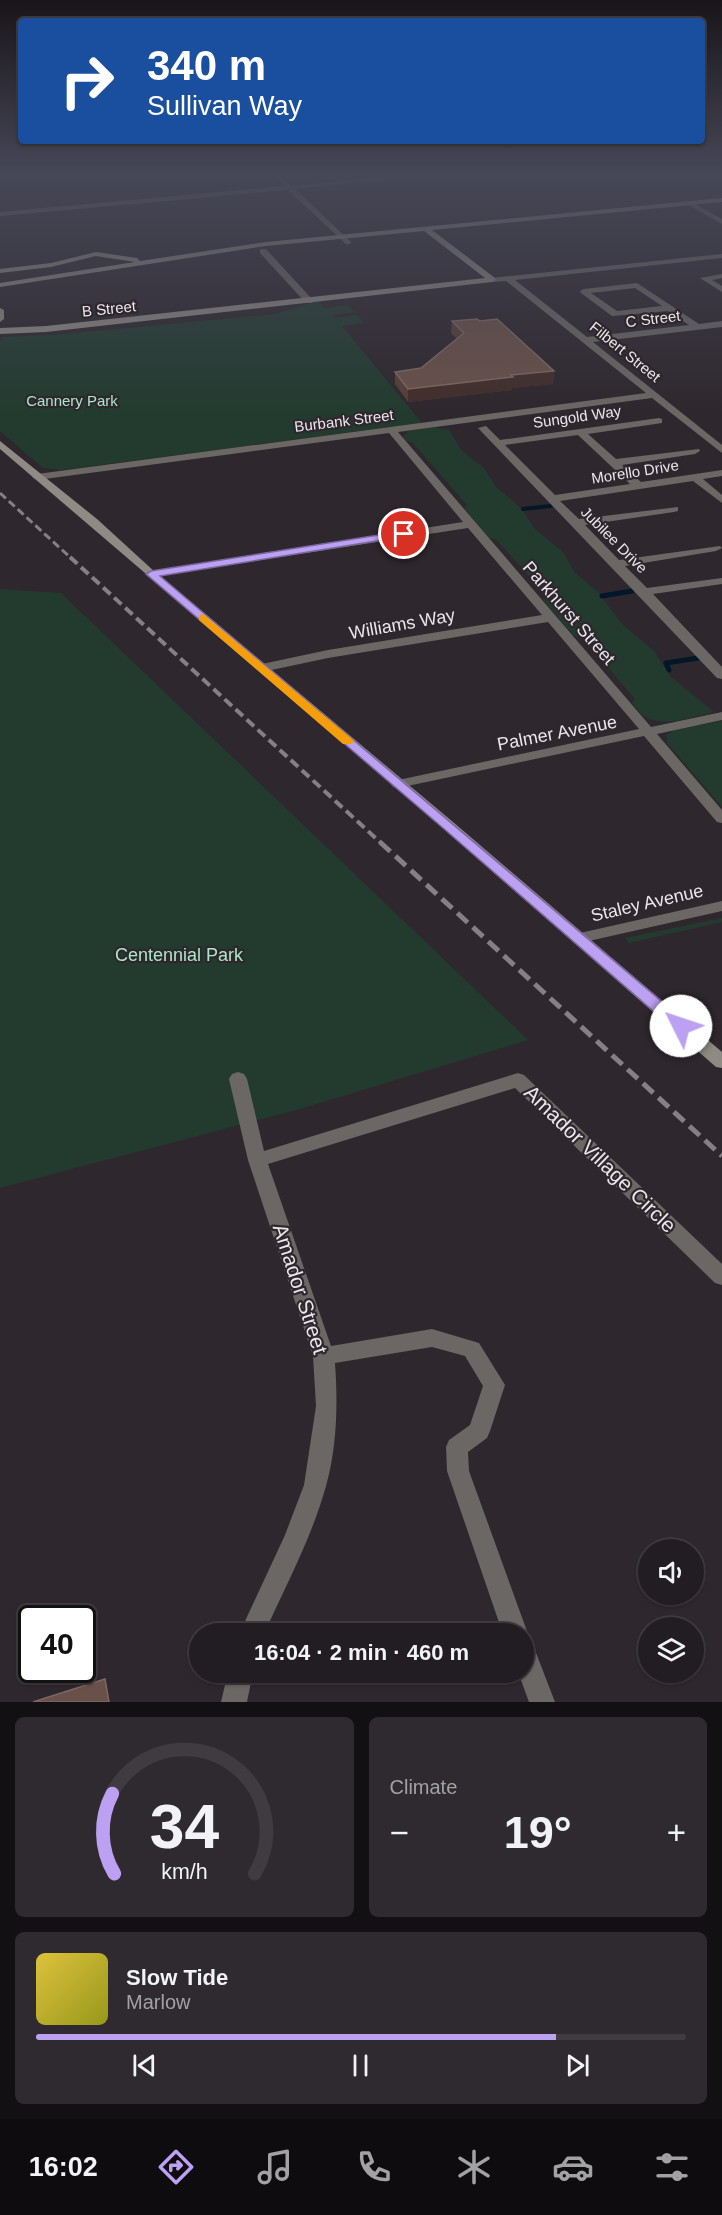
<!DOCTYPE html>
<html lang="en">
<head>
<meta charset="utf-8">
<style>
	body { margin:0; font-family:Helvetica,sans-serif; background:#2e2a2f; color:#f1f3f6; height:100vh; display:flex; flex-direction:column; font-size:22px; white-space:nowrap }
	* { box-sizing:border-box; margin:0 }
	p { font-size:20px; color:#a2a2a5 }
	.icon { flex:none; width:33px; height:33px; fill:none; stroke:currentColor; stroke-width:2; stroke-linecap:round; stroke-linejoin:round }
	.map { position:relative; height:1702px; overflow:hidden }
	.side { display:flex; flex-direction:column; gap:15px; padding:15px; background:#131013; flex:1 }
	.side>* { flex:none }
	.hud { position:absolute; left:18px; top:18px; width:687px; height:126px; border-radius:6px; box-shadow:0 2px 4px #0004,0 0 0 2px #3f3b40; background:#1a4fa0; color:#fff; overflow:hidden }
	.tools { position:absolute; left:638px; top:1539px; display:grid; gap:12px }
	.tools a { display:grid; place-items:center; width:66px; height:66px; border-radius:50%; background:#221d22; box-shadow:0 2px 4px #0004,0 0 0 2px #3f3b40; font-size:30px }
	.speed { position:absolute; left:18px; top:1605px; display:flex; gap:12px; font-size:30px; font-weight:700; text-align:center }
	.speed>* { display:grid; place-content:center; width:78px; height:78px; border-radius:50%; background:#221d22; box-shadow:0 2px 4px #0004,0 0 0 2px #3f3b40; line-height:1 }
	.speed .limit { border:3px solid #111; border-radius:9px; background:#fff; color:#111 }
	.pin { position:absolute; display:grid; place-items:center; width:51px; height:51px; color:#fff; margin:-26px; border:3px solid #fff; border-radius:50%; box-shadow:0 2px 6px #0007 }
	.me { position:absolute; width:66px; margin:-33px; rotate:311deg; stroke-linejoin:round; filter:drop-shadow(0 0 4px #0008) }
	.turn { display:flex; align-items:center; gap:21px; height:126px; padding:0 30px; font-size:27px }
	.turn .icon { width:78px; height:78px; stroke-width:2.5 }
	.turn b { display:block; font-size:42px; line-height:51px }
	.big { font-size:45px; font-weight:700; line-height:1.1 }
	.side .tile { flex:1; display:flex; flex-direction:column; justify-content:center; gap:9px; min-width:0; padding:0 21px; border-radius:9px; background:#2e2a2f }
	.side .dial { align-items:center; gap:0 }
	.dial svg { height:156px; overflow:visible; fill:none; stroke:#3f3b40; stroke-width:7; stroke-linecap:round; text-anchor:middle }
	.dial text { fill:#f1f3f6; stroke:none }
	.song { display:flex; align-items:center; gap:18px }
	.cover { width:72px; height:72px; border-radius:9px; background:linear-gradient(135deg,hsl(50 70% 55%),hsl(60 70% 35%)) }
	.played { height:6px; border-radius:3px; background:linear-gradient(90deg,#bca0f2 80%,#3f3b40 80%) }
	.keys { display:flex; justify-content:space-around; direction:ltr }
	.heat { display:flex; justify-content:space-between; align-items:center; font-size:33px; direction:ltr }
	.side .tiles { flex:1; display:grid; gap:15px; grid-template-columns:1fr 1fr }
	.tile:last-child { grid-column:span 2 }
	.trip { position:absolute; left:189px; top:1623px; width:345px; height:60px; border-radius:30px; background:#221d22; box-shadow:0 2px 4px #0004,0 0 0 2px #3f3b40; font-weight:700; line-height:60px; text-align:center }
	.dock { display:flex; height:96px; justify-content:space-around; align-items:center; background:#0e0c0e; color:#a2a2a5 }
	.dock .icon { width:42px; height:42px }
	.dock .selected { color:#bca0f2 }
	.dock b { font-size:27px; color:#f1f3f6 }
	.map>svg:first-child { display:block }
	.green { fill:#233b2f }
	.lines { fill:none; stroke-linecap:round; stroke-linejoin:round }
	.stream-far1 { stroke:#021829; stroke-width:4 }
	.stream { stroke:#021829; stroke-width:5 }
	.street { fill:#6a6764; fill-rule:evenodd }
	.secondary { fill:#8f8a84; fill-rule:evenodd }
	.rail-far2 { stroke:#868086; stroke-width:3; stroke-dasharray:8 4; stroke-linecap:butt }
	.rail-far1 { stroke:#868086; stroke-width:4; stroke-dasharray:10 5; stroke-linecap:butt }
	.rail { stroke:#868086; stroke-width:5; stroke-dasharray:14 7; stroke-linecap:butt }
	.wall { fill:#593f36 }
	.shaded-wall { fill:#412e2a }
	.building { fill:#695149; stroke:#7d6862; stroke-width:1.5 }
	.route { fill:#bca0f2; stroke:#7a689d; stroke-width:1.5 }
	.slow { fill:#f59e0b }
	.labels { text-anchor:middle; stroke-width:4.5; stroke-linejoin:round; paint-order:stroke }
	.far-street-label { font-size:15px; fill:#eae6ea; stroke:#2e272d }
	.far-park-label { font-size:15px; fill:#aae7c8; stroke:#2e272d }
	.street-label { font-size:18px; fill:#eae6ea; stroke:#2e272d }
	.park-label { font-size:18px; fill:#aae7c8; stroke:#2e272d }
	.near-street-label { font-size:21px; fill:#eae6ea; stroke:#2e272d }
</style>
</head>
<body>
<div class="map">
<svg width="722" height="1702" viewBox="0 0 722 1702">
	<rect width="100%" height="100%" fill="#2e272d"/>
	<path class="green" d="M318 301 325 308 347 305 355 312 332 315 335 318 357 315 364 323 342 326 422 423 61 470 43 468 0 431V341L3 337 64 334 275 314Z
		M434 427 449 430 462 451 484 468 496 487 522 509 534 528 564 553 574 572 599 593 622 624 654 651 671 677 714 712C695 716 663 728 646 717 640 714 636 708 632 703L635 699 582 638 574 636 543 600 546 596 497 540 489 538 464 508 467 505 412 442 406 441 403 436 409 431Z
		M0 589 61 593 528 1040 300 1109 0 1188Z
		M722 721V807L667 743 666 735 675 730Z
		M722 918V922L629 943 625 938Z"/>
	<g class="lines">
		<path class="stream-far1" d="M523 509 551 506"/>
		<path class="stream" d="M602 596 632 591
			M669 670 666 663 698 658"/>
		<path class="street" d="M273 175H280L291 186 405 175H433L295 189 350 241 351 243 347 245 288 190 0 216V212L284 186Z
			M687 202H691L722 219V224L687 204Z
			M260 249H266L312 299V303H306L260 253Z
			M722 254V258L515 280 587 337 689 325 668 311 612 316 581 293 580 291 584 289 637 283 699 324 722 321V327L593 342 722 445V453L652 398 398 432 651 727 722 712V720L657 734 722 810V823L717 822 644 736 398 788 393 787 391 784 398 780 639 729 548 622 328 658 262 672 256 668 262 664 328 650 542 615 468 528 151 577 145 574 151 571 463 522 389 433 37 480 32 477 37 474 646 393 506 281 492 282 488 280 492 278ZM635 288 662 306 617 311 591 293Z
			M722 274V278L712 280 722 286V292L700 278Z
			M659 418 662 419V423L588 434 616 459 699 449 700 451 695 454 622 465 641 482 722 470V476L703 479 722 495V503L693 481 560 501 579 519 678 507V511L674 512 585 525 619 560 720 546 722 548 716 551 625 566 647 588 722 578V584L653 594 722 667V679L717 678 478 428 486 426 500 440ZM578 435 630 484 555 495 505 445Z
			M722 901V911L580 943 574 942 572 938 574 934 580 933Z
			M238 1072 244 1074 247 1079 264 1151 518 1073 524 1075 722 1264V1285L715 1283 515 1088 268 1164 331 1346 432 1329 479 1343 505 1385 490 1431 487 1438 468 1452 469 1471 528 1634 525 1642 533 1645 555 1702H529L518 1672H524V1634H503L447 1471 446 1447 449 1440 470 1425 483 1386 465 1356 432 1347 335 1363C338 1404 337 1447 326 1486 312 1537 286 1585 264 1634H239L285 1535 304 1485 316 1406 313 1356 248 1160 229 1079 232 1074Z
			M228 1672H253L247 1702H221Z"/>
		<path class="secondary" d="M722 198V202L432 230 495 278 496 280 492 282 46 332 0 334V328L46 326 485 278 424 231 266 246 0 287V283L135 262 96 256 51 267 0 273V269L51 263 96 252 137 258 140 261 266 242Z
			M0 308 4 310V319L0 322Z
			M0 441 97 519 155 572 453 822 722 1052V1068L716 1067 443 828 0 449Z"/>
		<path class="rail-far2" d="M0 493 72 559"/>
		<path class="rail-far1" d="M70 557 381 843"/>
		<path class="rail" d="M380 842 722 1156"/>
	</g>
	<path class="wall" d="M452 321 554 371 553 384 512 388V390L408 402 395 384V372L421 368 457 339 451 333Z"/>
	<path class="shaded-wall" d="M554 371 553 384 512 388V390L408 402V389L511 375Z"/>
	<path class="building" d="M477 319 480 321 497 319 554 371 511 375 513 377 408 389 395 372 421 368 464 333 452 321Z
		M105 1679 109 1702H33Z"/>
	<linearGradient id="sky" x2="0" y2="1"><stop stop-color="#191519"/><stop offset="0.42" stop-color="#464757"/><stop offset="1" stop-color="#464757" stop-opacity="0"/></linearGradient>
	<rect width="722" height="414" fill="url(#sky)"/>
	<path class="route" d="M404 531 407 532V536L160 576 686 1022 688 1026 686 1030H675L443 828 146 574 151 571Z"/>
	<path class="slow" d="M203 614 352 739 354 741 352 744H343L199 620V615Z"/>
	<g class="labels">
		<g class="far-street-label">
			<text transform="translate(109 309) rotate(-6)" y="5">B Street</text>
			<text transform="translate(653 319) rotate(-7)" y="5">C Street</text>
			<text transform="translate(625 352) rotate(39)" y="5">Filbert Street</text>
			<text transform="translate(577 417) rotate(-8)" y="5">Sungold Way</text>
			<text transform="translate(344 421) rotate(-7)" y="5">Burbank Street</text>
			<text transform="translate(635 472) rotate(-9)" y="5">Morello Drive</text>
			<text transform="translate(614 540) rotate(45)" y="5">Jubilee Drive</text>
		</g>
		<g class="far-park-label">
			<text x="72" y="406">Cannery Park</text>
		</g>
		<g class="street-label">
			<text transform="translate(569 613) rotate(49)" y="6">Parkhurst Street</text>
			<text transform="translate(402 624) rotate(-10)" y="6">Williams Way</text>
			<text transform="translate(557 733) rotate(-11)" y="6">Palmer Avenue</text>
			<text transform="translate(647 903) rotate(-13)" y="6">Staley Avenue</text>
		</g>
		<g class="park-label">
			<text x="179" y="961">Centennial Park</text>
		</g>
		<g class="near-street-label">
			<text transform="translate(600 1159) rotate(44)" y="7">Amador Village Circle</text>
			<text transform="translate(300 1289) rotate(72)" y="7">Amador Street</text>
		</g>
	</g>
</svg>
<div class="tools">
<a><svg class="icon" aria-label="sound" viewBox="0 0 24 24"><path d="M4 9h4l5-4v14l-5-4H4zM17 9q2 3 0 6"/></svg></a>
<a><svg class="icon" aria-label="layers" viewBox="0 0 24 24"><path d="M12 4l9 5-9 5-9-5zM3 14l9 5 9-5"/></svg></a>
</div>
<div class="speed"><div class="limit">40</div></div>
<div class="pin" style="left:404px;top:534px;background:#d93025"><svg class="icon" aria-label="arrive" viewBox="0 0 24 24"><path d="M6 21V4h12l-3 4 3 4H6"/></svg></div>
<svg class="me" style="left:681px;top:1026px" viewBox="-20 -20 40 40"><circle r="19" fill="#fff"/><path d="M0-13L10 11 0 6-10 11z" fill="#bca0f2"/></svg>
<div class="trip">16:04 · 2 min · 460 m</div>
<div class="hud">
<div class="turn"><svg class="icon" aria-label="right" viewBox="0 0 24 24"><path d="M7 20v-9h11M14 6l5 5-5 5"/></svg><div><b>340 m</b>Sullivan Way</div></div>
</div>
</div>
<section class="side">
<div class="tiles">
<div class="tile dial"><svg viewBox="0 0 100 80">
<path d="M14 69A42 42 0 1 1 86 69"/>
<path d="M14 69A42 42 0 0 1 13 28" stroke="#bca0f2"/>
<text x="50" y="56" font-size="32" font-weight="700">34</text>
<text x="50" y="72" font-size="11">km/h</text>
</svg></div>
<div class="tile"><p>Climate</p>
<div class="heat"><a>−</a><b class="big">19°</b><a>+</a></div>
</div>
<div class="tile">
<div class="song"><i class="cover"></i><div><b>Slow Tide</b><p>Marlow</p></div></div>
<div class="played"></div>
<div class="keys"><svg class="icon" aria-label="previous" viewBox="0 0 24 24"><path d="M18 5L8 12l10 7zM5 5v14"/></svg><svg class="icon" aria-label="pause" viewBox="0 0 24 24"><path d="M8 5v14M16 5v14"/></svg><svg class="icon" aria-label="next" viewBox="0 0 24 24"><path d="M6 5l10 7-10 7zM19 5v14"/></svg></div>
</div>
</div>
</section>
<nav class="dock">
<b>16:02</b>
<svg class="icon selected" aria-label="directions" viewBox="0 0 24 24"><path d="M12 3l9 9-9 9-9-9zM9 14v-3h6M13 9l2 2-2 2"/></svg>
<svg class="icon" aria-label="music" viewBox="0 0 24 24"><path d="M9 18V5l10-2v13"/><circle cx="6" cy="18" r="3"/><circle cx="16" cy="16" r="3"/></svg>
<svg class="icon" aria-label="phone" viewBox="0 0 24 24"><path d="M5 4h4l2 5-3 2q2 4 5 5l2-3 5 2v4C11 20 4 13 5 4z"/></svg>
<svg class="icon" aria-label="climate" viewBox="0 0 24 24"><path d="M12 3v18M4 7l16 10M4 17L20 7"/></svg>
<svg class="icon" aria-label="car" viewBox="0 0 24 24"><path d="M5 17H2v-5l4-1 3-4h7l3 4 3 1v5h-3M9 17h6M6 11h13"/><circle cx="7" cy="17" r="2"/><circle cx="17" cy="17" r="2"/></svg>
<svg class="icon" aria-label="filters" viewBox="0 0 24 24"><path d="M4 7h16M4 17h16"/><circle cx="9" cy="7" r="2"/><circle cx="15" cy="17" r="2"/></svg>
</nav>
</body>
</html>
